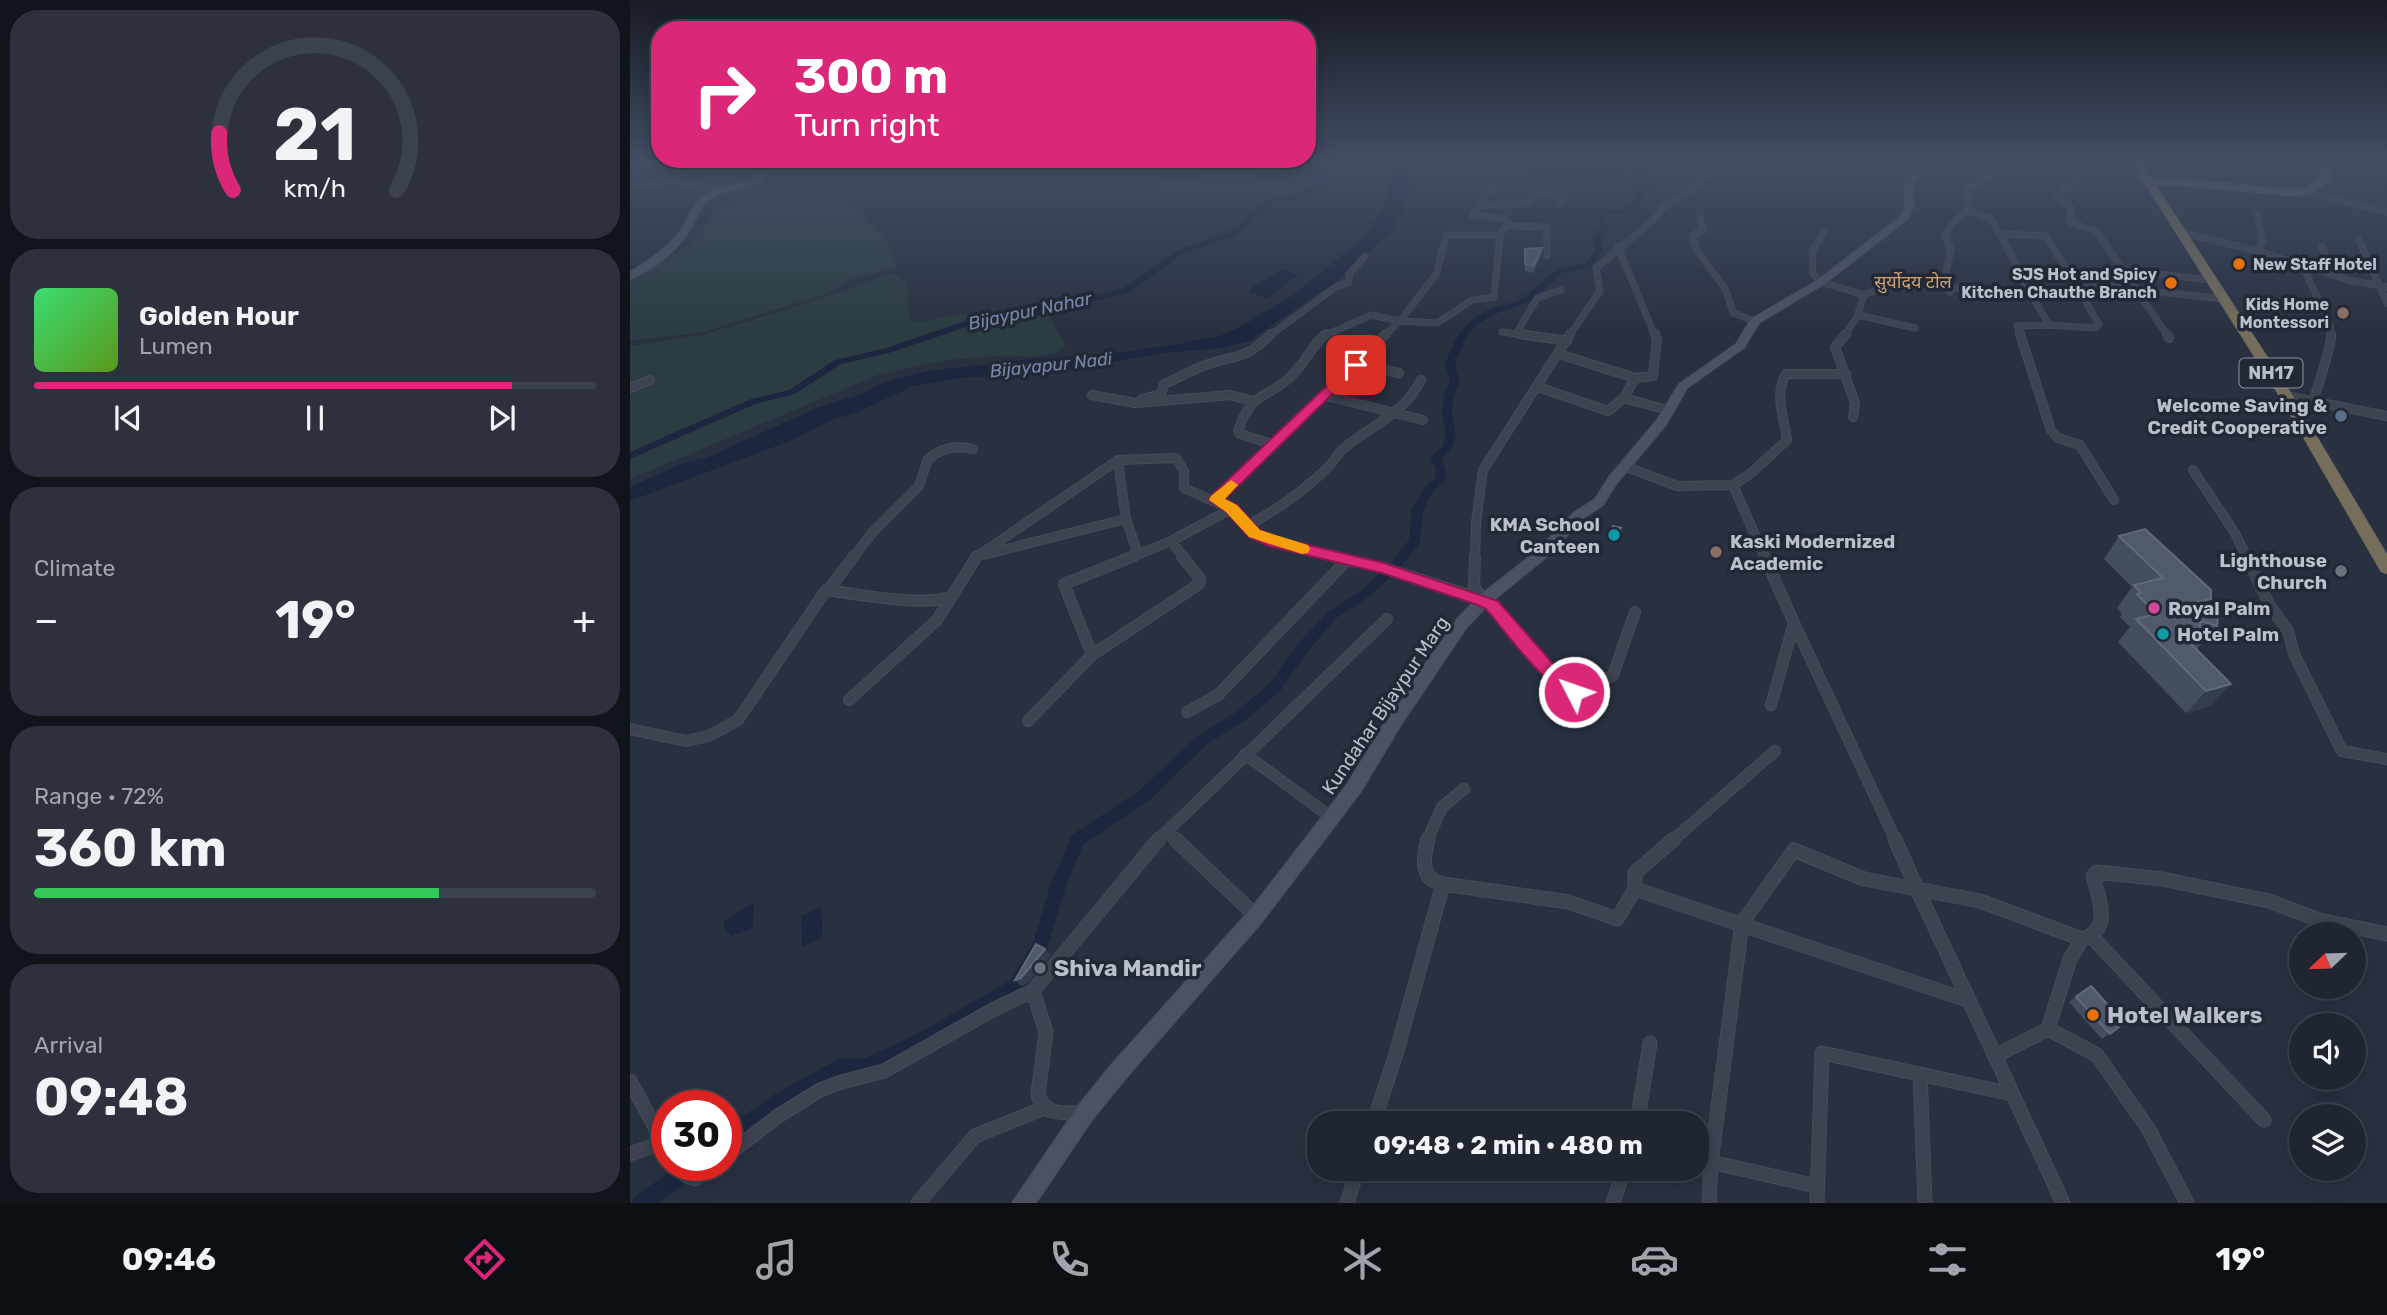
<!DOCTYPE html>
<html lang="en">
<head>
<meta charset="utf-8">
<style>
	body { margin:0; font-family:Rubik,"Noto Sans Devanagari",sans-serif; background:#2c313d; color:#f1f3f6; height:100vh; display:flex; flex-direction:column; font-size:26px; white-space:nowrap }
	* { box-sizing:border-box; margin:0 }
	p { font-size:23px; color:#a1a5ab }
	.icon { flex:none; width:38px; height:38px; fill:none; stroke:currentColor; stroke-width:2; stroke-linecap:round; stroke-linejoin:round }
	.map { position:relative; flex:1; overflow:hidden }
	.panel { display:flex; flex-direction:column; gap:10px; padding:10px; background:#11141b; width:630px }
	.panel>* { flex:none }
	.top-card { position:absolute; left:21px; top:21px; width:665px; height:147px; border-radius:28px; box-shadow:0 4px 18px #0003,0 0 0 2px #3c424d; background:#db2777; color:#fff; overflow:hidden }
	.needle { width:46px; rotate:247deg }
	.fabs { position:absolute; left:1659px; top:922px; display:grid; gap:14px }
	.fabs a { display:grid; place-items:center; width:77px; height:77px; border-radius:50%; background:#1f2531; box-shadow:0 4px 18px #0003,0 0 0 2px #3c424d; font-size:35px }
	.speed { position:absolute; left:21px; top:1090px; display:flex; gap:14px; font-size:35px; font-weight:700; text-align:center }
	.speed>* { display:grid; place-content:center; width:91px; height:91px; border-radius:50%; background:#1f2531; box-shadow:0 4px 18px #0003,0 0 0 2px #3c424d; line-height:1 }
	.speed .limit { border:10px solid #d22; background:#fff; color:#111 }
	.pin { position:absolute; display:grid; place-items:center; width:60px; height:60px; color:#fff; margin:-30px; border-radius:14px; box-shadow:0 4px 10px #0006 }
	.me { position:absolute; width:77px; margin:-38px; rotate:311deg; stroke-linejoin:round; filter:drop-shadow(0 0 5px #0008) }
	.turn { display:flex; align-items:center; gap:24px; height:147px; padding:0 28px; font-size:32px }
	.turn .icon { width:91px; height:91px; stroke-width:2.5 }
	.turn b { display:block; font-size:49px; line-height:60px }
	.big { font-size:52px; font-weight:700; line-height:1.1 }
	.panel .tile { flex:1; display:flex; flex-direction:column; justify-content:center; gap:10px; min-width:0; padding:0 24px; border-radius:28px; background:#2c313d }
	.panel .dial { align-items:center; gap:0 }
	.dial svg { height:182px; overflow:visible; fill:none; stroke:#3c424d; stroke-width:7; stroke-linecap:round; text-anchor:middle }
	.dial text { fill:#f1f3f6; stroke:none }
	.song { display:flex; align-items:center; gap:21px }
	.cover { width:84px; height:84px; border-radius:10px; background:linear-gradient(135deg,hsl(140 70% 55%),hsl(90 70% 35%)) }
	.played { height:7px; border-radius:4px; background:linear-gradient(90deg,#db2777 85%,#3c424d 85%) }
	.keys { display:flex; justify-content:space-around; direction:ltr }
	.heat { display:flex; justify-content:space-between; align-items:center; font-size:38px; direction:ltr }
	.charge { height:10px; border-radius:5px; background:linear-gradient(90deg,#34c759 72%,#3c424d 0) }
	.trip { position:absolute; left:677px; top:1111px; width:402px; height:70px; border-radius:28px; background:#1f2531; box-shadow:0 4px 18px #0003,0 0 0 2px #3c424d; font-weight:700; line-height:70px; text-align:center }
	.tab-bar { display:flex; height:112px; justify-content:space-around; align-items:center; background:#0c0f14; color:#a1a5ab }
	.tab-bar .icon { width:49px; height:49px }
	.tab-bar .on { color:#db2777 }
	.tab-bar b { font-size:32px; color:#f1f3f6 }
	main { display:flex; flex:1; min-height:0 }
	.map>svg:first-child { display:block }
	.green { fill:#2b3d42 }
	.water { fill:#1c273f }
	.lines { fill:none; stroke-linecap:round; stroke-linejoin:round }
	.canal { fill:#1c273f; fill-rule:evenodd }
	.street-far3-casing { stroke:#474c5a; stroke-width:7 }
	.street-far2-casing { stroke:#474c5a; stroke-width:10 }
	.street-far1-casing { stroke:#474c5a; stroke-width:12 }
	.street-casing { stroke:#474c5a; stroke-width:15 }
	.secondary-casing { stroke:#474c5a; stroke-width:2 }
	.primary-casing { stroke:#474c5a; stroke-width:2 }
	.highway-casing { stroke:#484e5b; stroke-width:1 }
	.street-far3 { stroke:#3d4351; stroke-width:6 }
	.street-far2 { stroke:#3d4351; stroke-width:8 }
	.street-far1 { stroke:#3d4351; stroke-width:10 }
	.street { stroke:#3d4351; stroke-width:13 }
	.secondary { fill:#4b5264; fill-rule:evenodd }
	.primary { fill:#5b6271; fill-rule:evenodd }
	.highway { fill:#766e5b; fill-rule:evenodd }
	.wall { fill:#444e5f }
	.shaded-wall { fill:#343d4e }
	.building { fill:#515a6b; stroke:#616a7a; stroke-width:2 }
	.route { fill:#db2777; stroke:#8e194d; stroke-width:2 }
	.slow { fill:#f59e0b }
	.food-dot { fill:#e8710a; stroke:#222836; stroke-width:2.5 }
	.education-dot { fill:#8d6e63; stroke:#222836; stroke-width:2.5 }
	.service-dot { fill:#5c6f8a; stroke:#222836; stroke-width:2.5 }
	.culture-dot { fill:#0f9aa8; stroke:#222836; stroke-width:2.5 }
	.worship-dot { fill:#6b7280; stroke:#222836; stroke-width:2.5 }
	.hotel-dot { fill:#d1479c; stroke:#222836; stroke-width:2.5 }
	.labels { text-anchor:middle; stroke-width:7; stroke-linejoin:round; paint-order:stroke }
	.far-poi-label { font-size:16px; font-weight:bold; fill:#babfcb; stroke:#222836; text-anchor:end }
	.far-neighbourhood-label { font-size:18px; fill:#cfa271; stroke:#222836 }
	.far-water-label { font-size:18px; font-style:italic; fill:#7687a7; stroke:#222836 }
	.shield { fill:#222836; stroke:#8c929e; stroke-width:2 }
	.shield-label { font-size:18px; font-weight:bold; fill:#babfcb }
	.poi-label { font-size:19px; font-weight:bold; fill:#babfcb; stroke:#222836; text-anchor:end }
	.street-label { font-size:19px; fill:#babfcb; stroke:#222836 }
	.near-poi-label { font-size:23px; font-weight:bold; fill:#babfcb; stroke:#222836; text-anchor:start }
</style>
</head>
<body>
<main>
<section class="panel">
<div class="tile dial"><svg viewBox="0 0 100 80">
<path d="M14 69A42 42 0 1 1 86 69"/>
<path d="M14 69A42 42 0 0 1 8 44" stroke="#db2777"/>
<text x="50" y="56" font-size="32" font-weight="700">21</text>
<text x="50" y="72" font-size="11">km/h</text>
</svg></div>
<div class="tile">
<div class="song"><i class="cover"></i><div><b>Golden Hour</b><p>Lumen</p></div></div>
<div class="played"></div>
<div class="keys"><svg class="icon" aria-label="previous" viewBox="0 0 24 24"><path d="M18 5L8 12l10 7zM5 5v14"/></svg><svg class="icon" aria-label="pause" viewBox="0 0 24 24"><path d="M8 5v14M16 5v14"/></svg><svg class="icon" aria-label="next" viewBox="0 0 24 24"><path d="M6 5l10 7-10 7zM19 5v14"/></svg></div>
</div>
<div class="tile"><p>Climate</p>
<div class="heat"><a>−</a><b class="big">19°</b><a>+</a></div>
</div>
<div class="tile"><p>Range · 72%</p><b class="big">360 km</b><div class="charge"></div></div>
<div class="tile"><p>Arrival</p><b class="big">09:48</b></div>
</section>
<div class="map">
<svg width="1757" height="1203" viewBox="0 0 1757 1203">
	<rect width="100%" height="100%" fill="#293141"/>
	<path class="green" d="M662 162H679C677 173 677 185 666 191 649 200 640 191 625 189 614 188 604 191 593 192 573 194 548 194 529 187L526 181 529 179C541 180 558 186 569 175 571 172 572 169 575 166 601 160 644 193 664 172Z
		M155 194 150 208 184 196 212 197 255 236 268 267 223 279 196 294 74 332 0 341V280L13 275 61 243 85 213 97 207Z
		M263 273 277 283 279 319 289 322 331 314 413 306 436 345 425 353 408 356H365L317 360 250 374 0 479V346L72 335 191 299Z"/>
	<path class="water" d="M758 162H782L779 188 771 215 762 231 708 280 619 341 593 348 532 353 410 375 339 377 283 386 226 413 204 419 160 441 0 501V487L51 464 78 457 189 407 232 394 252 383 298 371 401 359 474 355 549 344 592 335 610 327 664 294 731 240 754 208 763 171Z
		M856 162H899L945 169 979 162H1010C981 190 892 174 856 162Z
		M652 269 668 275 637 298 620 292 621 288Z
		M124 902 123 928 101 936 94 929V921Z
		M191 907 193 938 172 947 171 916Z"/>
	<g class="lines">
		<path class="canal" d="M684 162H692L694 180 683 195 640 206 604 236 553 254 500 292 422 313 386 320 354 321 259 353 211 364 165 394 128 403 0 459V452L121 399 159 390 205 360 253 349 353 315 386 314 421 307 494 288 547 250 598 232 634 202 677 191 686 180Z
			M1002 162H1011L1004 167 1020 173 1024 182 1013 193 1011 204 998 213H975L978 228 970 237 973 251 960 268 932 273 899 302 865 314 848 324 837 335 825 364 830 381 824 396 822 414 826 435 822 448 811 459 816 469 815 481 804 490 794 508 789 544 769 569 739 597 706 618 675 655 651 690 616 720 577 744 520 800 453 845 436 886 418 946 393 992 299 1046 242 1073 236 1076 211 1077 159 1105 96 1148V1128L147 1093 203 1062 209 1059 235 1058 287 1034 381 980 403 943 420 886 442 835 510 790 567 736 606 712 641 682 665 647 698 612 731 591 761 563 779 540 782 508 796 485 805 479 806 469 800 458 812 447 816 435 812 414 814 396 820 381 815 364C825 338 836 318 863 308 873 305 886 303 894 297 920 278 918 266 955 264L965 251 962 237 970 228 968 209H993L1004 201 1005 192 1016 182 1014 176 995 169V165Z
			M49 1166H73L71 1173 28 1203H2L5 1196Z"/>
		<defs>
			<path id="street-far3" d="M1450 175 1427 197 1442 209 1439 222 1466 231 1538 336
				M0 187 39 180 91 191
				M1676 192 1757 212
				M848 206 896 203 908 194 935 196 929 204
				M1628 215 1632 240 1628 251
				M1070 219 1074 230 1062 236 1068 252 1096 290 1103 313 1125 321
				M876 226 917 227V256
				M1195 231 1182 251 1183 274 1191 282 1234 295
				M1551 232 1628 251 1722 281 1757 287
				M1370 234 1362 220 1338 210 1339 187 1386 162
				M1729 240 1757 303
				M1692 246 1699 266 1697 274
				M988 247 1025 336
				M1672 265 1700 324 1701 336
				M1493 270 1580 280
				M1320 292 1316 272 1321 249 1315 237 1322 224 1338 210
				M1401 294 1370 234 1416 236 1445 283
				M1228 315 1285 328
				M872 332 902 336
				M886 334 907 298 931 290
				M639 336 706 287 719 282V274L735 256
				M694 336 741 315 770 321 807 323 842 300 864 297 870 235 878 222 874 219 842 215 863 185
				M754 336 770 321 807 273 816 235H870
				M939 336 970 291 966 268 1027 217 1032 208 1057 193 1083 170 1120 165
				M1214 336 1227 317 1234 295C1265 278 1363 292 1401 294L1419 325 1465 328 1469 325 1445 283 1594 299
				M1390 336 1387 326 1419 325"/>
			<path id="street-far2" d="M890 334 937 341
				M1216 334 1205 347 1225 403 1223 417
				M1390 334 1421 430 1428 438 1450 445 1484 500
				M1537 334 1539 338
				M929 354 1005 378
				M726 364 769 373
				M908 387 978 411 994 398 1005 378 1023 376 1027 340 1025 334
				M0 388 20 380
				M462 395 505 403 600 395 623 401
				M693 395 793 420
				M1656 396 1757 416
				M994 398 1037 410
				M508 403 512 399 531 394 534 384C548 378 562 370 576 365 609 353 612 362 641 334
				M1683 403C1687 387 1702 347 1701 334
				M641 444 610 434 608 431C623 387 640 400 664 373 676 361 683 344 696 334
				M488 460 496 519 508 554
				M997 467 1047 486 1103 485 1135 558
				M1563 470 1605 533 1617 558
				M1103 485 1120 474 1157 440C1154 418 1144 394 1156 374H1216
				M586 500 756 334
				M617 526C648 509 676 490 700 465 705 459 709 453 714 448 742 425 774 414 791 380
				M541 541 554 558
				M353 555 496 519
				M223 558 242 533 289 486 298 459C311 448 327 445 343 449
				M345 558 488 460 546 458 554 471V488L601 509 624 533 645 542 710 558
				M500 558 541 541 601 509
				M845 558 846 523 853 470 940 334"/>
			<path id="street-far1" d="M703 556 754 568 854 600 862 605 926 679 944 692C956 683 971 684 983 675L1005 612
				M845 556 844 587 854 600
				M1134 556 1164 623 1141 705
				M1616 556 1640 606 1658 631 1664 654 1712 751 1757 759
				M199 589 224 556
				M1164 623 1266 841
				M462 655 434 584 504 556
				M219 700 307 620 347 556
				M557 712 588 695 717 560
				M398 721 462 655 569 584 570 579 552 556
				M0 729 56 741 79 736 108 720 196 590C226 594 293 607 320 597
				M615 754 702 818
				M538 833 547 841
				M527 841 757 619
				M797 841 812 807 834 789
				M1042 841 1145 751"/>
			<path id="street" d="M545 839 626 916
				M798 839C793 858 790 880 813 884
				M1265 839 1287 889 1350 901 1452 939
				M1005 889 1337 1000
				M1463 938 1634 1120
				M403 991 416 1032 408 1094C413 1116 434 1113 453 1113
				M1418 1029 1467 1055 1519 1130 1557 1203
				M1290 1074 1295 1203
				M0 1081 37 1149
				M743 1124 766 1054 813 884 939 902 987 919 1005 889V873L1044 839
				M1007 1124 1020 1043
				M0 1154 32 1143
				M96 1156 148 1116 190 1090 211 1082 254 1071 366 1008 403 991 529 839
				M1081 1162 1186 1186
				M50 1166 56 1176 65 1179 84 1166
				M288 1203 345 1136 412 1109
				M717 1203 728 1169
				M983 1203 994 1169
				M1079 1203 1081 1162 1112 923 1164 850 1234 879 1287 889 1365 1056
				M1187 1203 1192 1053 1382 1094
				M1433 1203 1365 1056 1418 1029 1440 959 1452 939C1483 930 1469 899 1463 876L1467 872 1532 879 1639 901 1689 920 1757 934"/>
			<path id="secondary" d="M138 162H146C127 200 103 180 79 200 69 209 65 222 58 232 46 252 22 271 0 279V272C17 262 35 250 48 234 58 221 62 203 77 194 100 180 123 191 138 162Z
				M1293 162H1302L1282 182 1283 207 1278 219 1194 284 1129 323 1114 348 1057 388 1036 425 987 483 973 505 953 519 919 555 859 604 837 627 771 725 730 793 632 922 496 1078 462 1120 406 1203H382L448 1106 482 1064 620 910 718 783 759 715 827 619 849 596 909 549 943 513 965 499 979 477 1027 420 1049 384 1106 344 1121 319 1188 280 1271 216 1275 207 1274 181Z"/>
			<path id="primary" d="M1691 162H1701V181L1679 194 1664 196 1546 185H1520L1515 182C1533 171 1643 192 1674 189L1691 180Z"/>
			<path id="highway" d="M1501 162H1511L1663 396 1757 554V574L1751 572 1649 396Z"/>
		</defs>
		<use href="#street-far3" class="street-far3-casing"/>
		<use href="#street-far2" class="street-far2-casing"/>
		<use href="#street-far1" class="street-far1-casing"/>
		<use href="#street" class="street-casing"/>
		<use href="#secondary" class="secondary-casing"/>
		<use href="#primary" class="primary-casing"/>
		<use href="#highway" class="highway-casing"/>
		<use href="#street-far3" class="street-far3"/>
		<use href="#street-far2" class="street-far2"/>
		<use href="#street-far1" class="street-far1"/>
		<use href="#street" class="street"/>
		<use href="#secondary" class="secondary"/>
		<use href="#primary" class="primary"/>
		<use href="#highway" class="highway"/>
	</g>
	<path class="wall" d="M912 248 911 255 904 273 895 271V249Z
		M990 532 986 540 978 538V534Z
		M1489 536 1587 626 1567 649H1565L1601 684 1580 706 1556 713 1488 642 1500 627 1490 617 1492 614 1487 608 1502 587 1474 559Z
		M1446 997 1494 1023 1472 1039 1439 1002Z"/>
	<path class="shaded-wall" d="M912 248 911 255 904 273V266Z
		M1581 599 1562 622 1553 605Z
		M1570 627 1551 650 1549 632Z
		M1601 684 1580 706 1556 713 1576 691Z
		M415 949 421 955 397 984 391 986 385 980Z"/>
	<path class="building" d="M912 248 904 266 895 264V249Z
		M983 526 991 528 986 536 978 534Z
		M1515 529 1581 590V599L1553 605 1588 616 1587 626 1570 621V627L1549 632 1601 684 1576 691 1506 619 1526 614 1507 594 1511 593 1504 585 1533 578 1489 536Z
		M406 944 415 949 391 978 385 980Z
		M1461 986 1494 1023 1480 1034 1446 997Z"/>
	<linearGradient id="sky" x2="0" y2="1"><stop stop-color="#171b24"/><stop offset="0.49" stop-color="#434e65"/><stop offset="1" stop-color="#434e65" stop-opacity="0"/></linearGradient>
	<rect width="1757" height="331" fill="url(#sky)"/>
	<path class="route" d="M726 361 730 362V367L595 499 607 505 630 530 649 538 754 563 868 601 932 674 953 692 951 697C928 705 872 627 856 609L848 605 752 573 639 546 619 537 596 512 579 500 581 496 722 362Z"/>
	<path class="slow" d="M601 480 608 485 595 499 607 505 630 530 678 545 680 549 678 553 672 554 619 537 596 512 579 500 581 496Z"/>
	<g class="food-dot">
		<circle cx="1609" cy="264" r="7"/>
		<circle cx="1541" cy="283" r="7"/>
		<circle cx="1463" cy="1015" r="7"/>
	</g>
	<g class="education-dot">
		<circle cx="1713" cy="313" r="7"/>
		<circle cx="1086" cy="552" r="7"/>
	</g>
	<circle class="service-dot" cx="1711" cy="416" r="7"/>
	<g class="culture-dot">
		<circle cx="984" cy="535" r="7"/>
		<circle cx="1533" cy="634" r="7"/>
	</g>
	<g class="worship-dot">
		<circle cx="1711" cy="571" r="7"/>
		<circle cx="410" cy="968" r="7"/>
	</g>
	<circle class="hotel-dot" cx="1524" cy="608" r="7"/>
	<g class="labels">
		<g class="far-poi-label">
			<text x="1623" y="270" text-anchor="start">New Staff Hotel</text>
			<text x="1527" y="280">SJS Hot and Spicy<tspan x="1527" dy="18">Kitchen Chauthe Branch</tspan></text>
			<text x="1699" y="310">Kids Home<tspan x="1699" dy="18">Montessori</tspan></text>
		</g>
		<g class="far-neighbourhood-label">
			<text x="1283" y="288">सुर्योदय टोल</text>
		</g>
		<g class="far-water-label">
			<text transform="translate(400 311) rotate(-12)" y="6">Bijaypur Nahar</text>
			<text transform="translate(421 365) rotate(-6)" y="6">Bijayapur Nadi</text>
		</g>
		<rect class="shield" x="1609.5" y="358.5" width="63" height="29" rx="5"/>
		<g class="shield-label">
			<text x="1641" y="379">NH17</text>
		</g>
		<g class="poi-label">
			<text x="1697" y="412">Welcome Saving &amp;<tspan x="1697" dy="22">Credit Cooperative</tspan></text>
			<text x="970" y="531">KMA School<tspan x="970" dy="22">Canteen</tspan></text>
			<text x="1100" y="548" text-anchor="start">Kaski Modernized<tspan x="1100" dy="22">Academic</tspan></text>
			<text x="1697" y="567">Lighthouse<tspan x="1697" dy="22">Church</tspan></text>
			<text x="1538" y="615" text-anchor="start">Royal Palm</text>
			<text x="1547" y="641" text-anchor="start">Hotel Palm</text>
		</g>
		<g class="street-label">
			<text transform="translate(755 705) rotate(-56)" y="7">Kundahar Bijaypur Marg</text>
		</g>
		<g class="near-poi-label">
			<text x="424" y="976">Shiva Mandir</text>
			<text x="1477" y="1023">Hotel Walkers</text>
		</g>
	</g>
</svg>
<div class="fabs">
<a><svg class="needle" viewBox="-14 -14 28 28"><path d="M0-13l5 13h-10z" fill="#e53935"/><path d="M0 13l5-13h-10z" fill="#a1a5ab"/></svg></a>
<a><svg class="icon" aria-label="sound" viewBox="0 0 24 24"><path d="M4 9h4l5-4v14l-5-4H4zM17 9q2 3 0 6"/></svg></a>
<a><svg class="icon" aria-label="layers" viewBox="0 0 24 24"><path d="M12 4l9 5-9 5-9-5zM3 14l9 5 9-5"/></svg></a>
</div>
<div class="speed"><div class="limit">30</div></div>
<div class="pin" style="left:726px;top:365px;background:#d93025"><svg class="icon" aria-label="arrive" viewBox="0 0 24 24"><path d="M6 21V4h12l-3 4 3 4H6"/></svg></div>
<svg class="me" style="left:944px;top:692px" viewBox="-20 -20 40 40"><circle r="17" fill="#db2777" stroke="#fff" stroke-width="3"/><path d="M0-11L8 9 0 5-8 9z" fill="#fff"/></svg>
<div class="trip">09:48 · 2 min · 480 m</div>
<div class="top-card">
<div class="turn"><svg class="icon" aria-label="right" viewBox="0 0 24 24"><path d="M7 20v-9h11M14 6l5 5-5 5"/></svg><div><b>300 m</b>Turn right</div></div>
</div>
</div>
</main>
<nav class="tab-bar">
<b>09:46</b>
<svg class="icon on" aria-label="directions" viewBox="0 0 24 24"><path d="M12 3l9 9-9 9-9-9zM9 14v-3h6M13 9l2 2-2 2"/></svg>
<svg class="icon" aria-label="music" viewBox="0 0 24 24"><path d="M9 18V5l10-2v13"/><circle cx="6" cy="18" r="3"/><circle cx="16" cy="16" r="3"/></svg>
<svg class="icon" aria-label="phone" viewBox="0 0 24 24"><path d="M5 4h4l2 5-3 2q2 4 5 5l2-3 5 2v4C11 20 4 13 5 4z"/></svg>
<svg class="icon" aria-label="climate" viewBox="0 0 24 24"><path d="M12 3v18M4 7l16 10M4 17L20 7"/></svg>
<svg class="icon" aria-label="car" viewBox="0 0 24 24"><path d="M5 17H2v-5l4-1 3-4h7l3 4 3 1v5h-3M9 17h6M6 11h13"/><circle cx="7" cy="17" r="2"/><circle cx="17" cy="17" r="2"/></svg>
<svg class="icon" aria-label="filters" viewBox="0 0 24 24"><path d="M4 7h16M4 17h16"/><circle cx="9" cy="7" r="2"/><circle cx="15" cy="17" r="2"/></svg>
<b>19°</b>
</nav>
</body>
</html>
